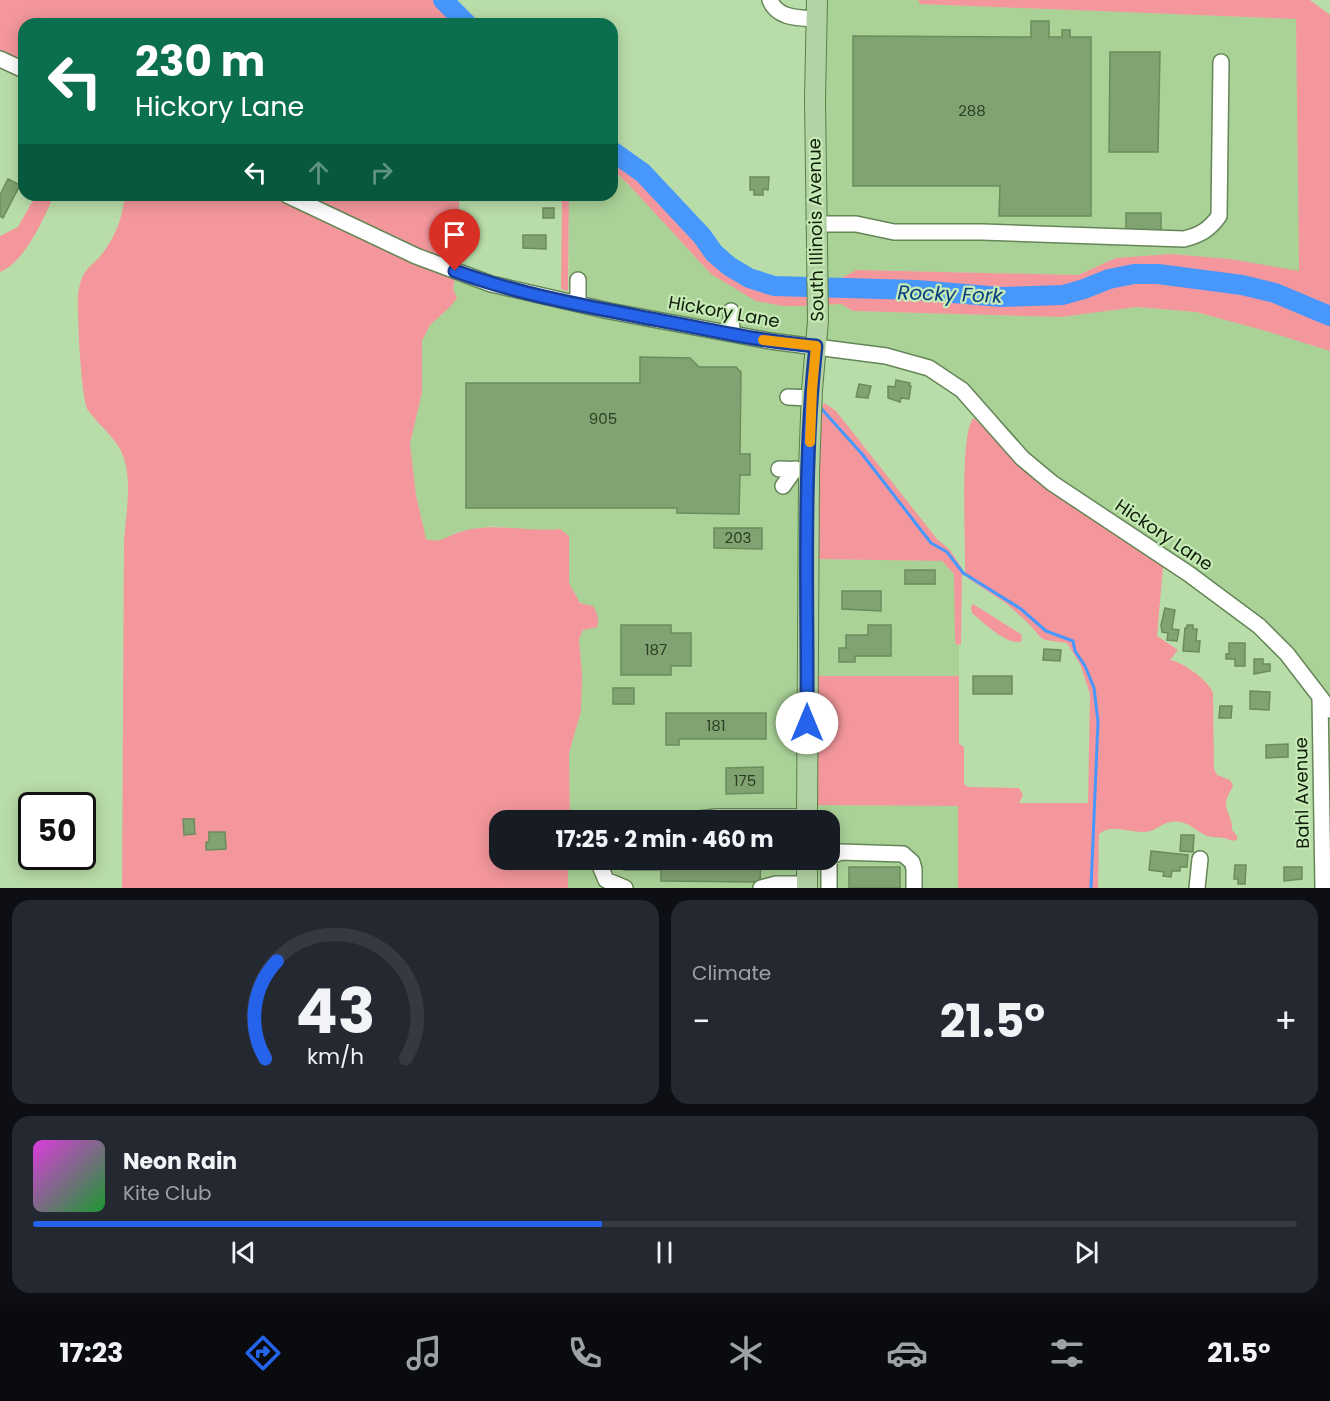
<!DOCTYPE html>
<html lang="en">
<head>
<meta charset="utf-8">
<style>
	body { margin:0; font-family:Poppins,sans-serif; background:#242831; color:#f1f3f6; height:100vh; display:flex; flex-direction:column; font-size:22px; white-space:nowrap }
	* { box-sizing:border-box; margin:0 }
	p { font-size:20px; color:#9ea1a6 }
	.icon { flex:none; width:33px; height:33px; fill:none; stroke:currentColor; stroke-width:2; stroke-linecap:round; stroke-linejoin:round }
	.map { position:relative; height:888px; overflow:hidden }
	.sheet { display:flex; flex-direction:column; gap:12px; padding:12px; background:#0d0f14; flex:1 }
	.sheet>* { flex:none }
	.guide { position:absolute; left:18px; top:18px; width:600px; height:183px; border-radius:18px; box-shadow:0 3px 15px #0003; background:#0b6e4f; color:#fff; overflow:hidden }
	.speed { position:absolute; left:18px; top:792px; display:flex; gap:12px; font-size:30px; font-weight:700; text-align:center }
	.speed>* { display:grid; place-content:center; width:78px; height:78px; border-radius:50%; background:#171b24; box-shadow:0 3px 15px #0003; line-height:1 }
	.speed .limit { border:3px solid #111; border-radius:9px; background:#fff; color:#111 }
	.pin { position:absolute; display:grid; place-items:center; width:51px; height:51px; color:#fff; margin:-62px -26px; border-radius:50% 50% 50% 0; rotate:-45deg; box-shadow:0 0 6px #0007 }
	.pin .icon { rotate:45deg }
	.me { position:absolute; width:66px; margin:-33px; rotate:0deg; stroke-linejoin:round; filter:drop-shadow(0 0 4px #0008) }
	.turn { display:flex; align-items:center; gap:21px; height:126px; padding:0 18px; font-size:27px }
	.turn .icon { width:78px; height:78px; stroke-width:2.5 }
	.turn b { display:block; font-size:42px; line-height:51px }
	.lanes { display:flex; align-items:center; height:57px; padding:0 18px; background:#0003; justify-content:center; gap:30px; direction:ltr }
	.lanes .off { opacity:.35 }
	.big { font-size:45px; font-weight:700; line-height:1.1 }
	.sheet .tile { flex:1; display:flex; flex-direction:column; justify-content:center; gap:9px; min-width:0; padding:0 21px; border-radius:18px; background:#242831 }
	.sheet .dial { align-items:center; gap:0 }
	.dial svg { height:156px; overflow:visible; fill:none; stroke:#363941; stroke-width:7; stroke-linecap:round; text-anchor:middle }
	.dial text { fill:#f1f3f6; stroke:none }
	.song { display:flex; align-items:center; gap:18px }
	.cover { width:72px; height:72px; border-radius:9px; background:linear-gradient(135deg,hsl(300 70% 55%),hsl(130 70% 35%)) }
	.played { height:6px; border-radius:3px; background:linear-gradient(90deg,#2563eb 45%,#363941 45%) }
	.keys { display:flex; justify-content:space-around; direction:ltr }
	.heat { display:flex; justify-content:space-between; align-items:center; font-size:33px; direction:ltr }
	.sheet .tiles { flex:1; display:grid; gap:12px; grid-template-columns:1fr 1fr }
	.tile:last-child { grid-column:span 2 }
	.trip { position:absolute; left:489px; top:810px; width:351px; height:60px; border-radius:18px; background:#171b24; box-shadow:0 3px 15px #0003; font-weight:700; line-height:60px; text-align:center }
	.dock { display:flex; height:96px; justify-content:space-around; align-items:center; background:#090b0e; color:#9ea1a6 }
	.dock .icon { width:42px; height:42px }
	.dock .current { color:#2563eb }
	.dock b { font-size:27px; color:#f1f3f6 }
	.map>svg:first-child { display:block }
	.built { fill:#aad297 }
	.green { fill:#f3979c }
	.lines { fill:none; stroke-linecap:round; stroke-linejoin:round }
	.stream { stroke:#4897fd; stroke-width:3 }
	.river { stroke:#4897fd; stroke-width:20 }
	.building { fill:#81a271; stroke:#6b8c5c; stroke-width:1.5 }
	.minor-casing { stroke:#658656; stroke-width:18 }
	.major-casing { stroke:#598046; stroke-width:22 }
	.minor { stroke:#fff; stroke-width:15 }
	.major { stroke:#b3d3a4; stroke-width:20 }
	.route-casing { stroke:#184099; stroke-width:15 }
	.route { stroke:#2563eb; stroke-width:10 }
	.slow { stroke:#f59e0b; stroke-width:10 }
	.labels { text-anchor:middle; stroke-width:4.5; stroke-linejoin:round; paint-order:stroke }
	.number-label { font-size:15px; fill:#2c3e24 }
	.street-label { font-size:18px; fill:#101d0a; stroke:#c6eab5 }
	.water-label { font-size:20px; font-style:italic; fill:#08407f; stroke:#c6eab5 }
</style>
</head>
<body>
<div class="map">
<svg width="1330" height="888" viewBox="0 0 1330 888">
	<rect width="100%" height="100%" fill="#b9dda9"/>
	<path class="built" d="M825 0H918L920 4 1296 19 1299 272 1230 259 1171 254 1116 258 1078 275 856 270 836 281H825L821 105Z
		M612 169 628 184 711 274 825 305 841 304 853 311 1061 317 1137 307 1196 312 1266 331 1330 351V702L1299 661 1046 469 1029 454 966 384 899 353 823 339 814 559 942 561 954 574 955 578V640L956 645H959V676H813V805L958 806V888H568V860H830V820H570L569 753 581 711 582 674 579 639 593 607 586 606 576 599 569 583 560 529 540 531 495 526 457 532 440 541 426 539 416 495 410 444 422 392V341L430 325 451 306 455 277 569 307V195H612Z"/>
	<path class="green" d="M0 0H443L467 24H24V65L0 53Z
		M918 0H1310L1330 15V351L1266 331 1196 312 1137 307 1061 317 853 311 841 304 825 305V281H836L856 270 1078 275 1116 258 1171 254 1230 259 1299 271 1296 19 920 4Z
		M612 151 643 173 702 236 714 253 729 266 749 278 774 286 811 288V306H783L756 301 711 274 628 184 612 169Z
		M36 195H54C44 218 25 262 0 272V236L18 227Z
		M125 195H276L356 234 455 277 453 289 457 298 451 306 430 325 422 341V392L410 444 416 495 426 539C442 543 443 538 457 533 490 521 525 532 560 529L569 536V583L580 603 593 606C597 612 600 621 597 627L583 630 579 639 582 674 581 711 569 753 570 820H500V860H568V888H122L124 541C126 514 132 484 124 458 118 439 99 426 88 410 81 400 77 312 78 296 81 265 94 268 107 247 119 228 122 216 125 195Z
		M300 195H460L453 264 433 257Z
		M562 195H569L568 291 561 289Z
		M824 404H826L836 411 937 539 950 550 962 568 961 644 956 645 955 640 954 574 942 561 814 559 817 407H821Z
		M974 418 1038 483 1163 567 1157 636 1178 650 1170 660C1183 662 1209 681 1213 693L1214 769 1217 775 1230 780 1233 785C1231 792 1225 798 1226 805 1227 814 1233 820 1232 830L1237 836V840C1231 842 1230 839 1224 838 1217 837 1212 838 1205 835 1197 831 1189 823 1180 822 1163 819 1159 831 1145 832 1129 833 1113 823 1099 834L1098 888H958V806L812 805 813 676H959V744L964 747V784L968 787 1019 788 1023 795 1019 803H1088L1090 694 1080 664 1067 643 1045 640 1040 637 1031 626 1007 604 969 579 965 575C966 549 959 430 974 418Z
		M973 604 1021 634 1022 641C1008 647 983 622 972 613L971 607Z"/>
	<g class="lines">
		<path class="stream" d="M819 406 862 454 931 543 947 552 964 574
			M965 574 1021 609 1046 631 1073 641 1075 651 1085 666 1094 688 1098 722 1091 888"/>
		<path class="river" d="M443 0 467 24
			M612 151 643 173 702 236 714 253 729 266 749 278 774 286 917 290 1001 297 1063 295 1084 289 1109 279 1134 274H1158L1242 285 1275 293 1330 316"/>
	</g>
	<path class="building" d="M1031 21H1049V37H1062V30H1070V37H1091V216H999L1000 186H853V36L1031 37Z
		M1110 52H1160L1158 152H1109Z
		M750 177H769L768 190 763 189V195H754V190H750Z
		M8 179 20 185 3 218 0 216V195Z
		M543 208H554V218H543Z
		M1126 213H1161V230H1126Z
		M523 235H546V249L523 248Z
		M640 357 690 358 699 367H736L741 372 740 454H750V475H740L739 514 677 513V508H466V383H640Z
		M896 380 910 383 909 386H911L909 399 901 398 900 402 888 398V386L895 387Z
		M859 384 871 386 868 398 856 397Z
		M714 528H762V549L714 548Z
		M905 570H935V584H905Z
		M842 591H881V611L842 609Z
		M1165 608 1175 610 1172 629 1179 630 1177 641 1167 640 1168 633 1162 632 1161 625Z
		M621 625H671V633H691V666H671V675H621Z
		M868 625H891V656H855V662H839V648H846V635H868Z
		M1187 625H1193V629H1197L1196 641H1200L1199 652 1183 651 1185 628H1187Z
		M1229 643H1245V666H1235V659H1226V654H1229Z
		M1044 649 1061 650 1060 661 1043 660Z
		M1254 659H1263V664H1270V671L1254 674Z
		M973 676H1012V694H973Z
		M613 688H634V704H613Z
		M1250 691 1270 692 1269 710 1250 709Z
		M1220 706H1232L1231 718H1219Z
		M666 713H766V739H679V745H666Z
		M1288 744V757L1266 758V745Z
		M763 767V793L726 794V768Z
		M183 819H194L195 834 184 835Z
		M209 832H225L226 849 206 850V842H209Z
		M1181 835H1194L1193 852 1180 851Z
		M1151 851 1188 855 1187 867H1180V871H1172L1171 877 1163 876 1164 872 1149 870Z
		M624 860H761L760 882 661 881V870H624Z
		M1235 865H1246L1245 884H1238V879H1234Z
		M849 867H900V888H849Z
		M1284 867H1302V879L1284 881Z"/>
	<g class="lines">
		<defs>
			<path id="minor" d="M770 0C777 19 800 18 817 19
				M0 59 24 70
				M287 195 416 256 491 284 609 311 770 341 886 356 929 368 962 390 1022 458 1052 483 1189 574 1259 626 1287 654 1330 710
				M817 224H856L894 232H982L1184 239C1200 235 1209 230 1219 216L1221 62
				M578 280V304
				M731 311 732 334
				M788 397 811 398
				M779 469 809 470
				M783 486 795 469
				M1320 697 1323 888
				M691 820 716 817H807
				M830 857 840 852 903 854 912 862 914 869V888
				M601 860V868L606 880 625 888
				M761 888 776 884H807
				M829 888V860
				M1197 888 1200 859"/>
			<path id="major" d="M807 820 809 470 812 390 818 321 815 99 817 0
				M807 888V860"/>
		</defs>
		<use href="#minor" class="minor-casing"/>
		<use href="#major" class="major-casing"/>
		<use href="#minor" class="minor"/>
		<use href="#major" class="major"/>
	</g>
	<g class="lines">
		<defs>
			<path id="route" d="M455 271C520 295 590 307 658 320 711 330 763 342 816 346 802 471 808 598 807 723"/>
		</defs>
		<use href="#route" class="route-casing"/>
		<use href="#route" class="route"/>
		<path class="slow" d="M763 340 816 346 812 390 810 442"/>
	</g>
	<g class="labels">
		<g class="number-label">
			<text x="972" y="116">288</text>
			<text x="603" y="424">905</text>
			<text x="738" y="543">203</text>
			<text x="656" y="655">187</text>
			<text x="716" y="731">181</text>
			<text x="745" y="786">175</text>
		</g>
		<g class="street-label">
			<text transform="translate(816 230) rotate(-91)" y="6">South Illinois Avenue</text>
			<text transform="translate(724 312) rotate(10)" y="6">Hickory Lane</text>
			<text transform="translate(1164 535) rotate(34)" y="6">Hickory Lane</text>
			<text transform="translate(1302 793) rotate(-91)" y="6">Bahl Avenue</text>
		</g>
		<g class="water-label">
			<text transform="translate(950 294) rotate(2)" y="7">Rocky Fork</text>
		</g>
	</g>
</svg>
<div class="speed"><div class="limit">50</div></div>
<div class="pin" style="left:455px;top:271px;background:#d93025"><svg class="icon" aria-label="arrive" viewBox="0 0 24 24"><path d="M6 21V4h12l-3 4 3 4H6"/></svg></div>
<svg class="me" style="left:807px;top:723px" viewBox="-20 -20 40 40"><circle r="19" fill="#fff"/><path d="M0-13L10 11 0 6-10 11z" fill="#2563eb"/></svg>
<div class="trip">17:25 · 2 min · 460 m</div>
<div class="guide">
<div class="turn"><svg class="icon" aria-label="left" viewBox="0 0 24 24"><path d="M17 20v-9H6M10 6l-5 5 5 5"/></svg><div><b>230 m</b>Hickory Lane</div></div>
<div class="lanes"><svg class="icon" aria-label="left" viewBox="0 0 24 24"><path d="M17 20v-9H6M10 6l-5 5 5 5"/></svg><svg class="icon off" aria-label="ahead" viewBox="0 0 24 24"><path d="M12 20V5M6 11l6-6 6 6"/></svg><svg class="icon off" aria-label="right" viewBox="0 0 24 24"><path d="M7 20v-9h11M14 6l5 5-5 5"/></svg></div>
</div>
</div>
<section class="sheet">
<div class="tiles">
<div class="tile dial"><svg viewBox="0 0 100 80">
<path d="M14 69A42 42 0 1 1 86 69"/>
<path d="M14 69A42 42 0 0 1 20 19" stroke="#2563eb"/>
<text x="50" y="56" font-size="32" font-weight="700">43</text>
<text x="50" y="72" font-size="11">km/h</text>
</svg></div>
<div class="tile"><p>Climate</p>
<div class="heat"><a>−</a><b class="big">21.5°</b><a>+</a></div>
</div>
<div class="tile">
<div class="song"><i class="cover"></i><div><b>Neon Rain</b><p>Kite Club</p></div></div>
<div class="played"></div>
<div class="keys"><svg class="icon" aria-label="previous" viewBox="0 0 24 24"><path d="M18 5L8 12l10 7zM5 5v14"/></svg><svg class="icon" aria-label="pause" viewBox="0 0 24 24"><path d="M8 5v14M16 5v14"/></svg><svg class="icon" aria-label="next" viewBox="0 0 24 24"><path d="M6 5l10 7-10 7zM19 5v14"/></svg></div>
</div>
</div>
</section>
<nav class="dock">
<b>17:23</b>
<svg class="icon current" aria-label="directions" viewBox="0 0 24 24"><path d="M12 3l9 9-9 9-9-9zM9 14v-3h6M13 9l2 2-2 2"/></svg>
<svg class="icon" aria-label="music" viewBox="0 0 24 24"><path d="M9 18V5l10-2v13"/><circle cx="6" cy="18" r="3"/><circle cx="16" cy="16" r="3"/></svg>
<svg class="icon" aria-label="phone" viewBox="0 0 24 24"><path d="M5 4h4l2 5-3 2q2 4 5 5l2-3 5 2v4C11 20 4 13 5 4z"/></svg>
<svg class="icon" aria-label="climate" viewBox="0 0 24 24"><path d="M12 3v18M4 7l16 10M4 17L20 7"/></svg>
<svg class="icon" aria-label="car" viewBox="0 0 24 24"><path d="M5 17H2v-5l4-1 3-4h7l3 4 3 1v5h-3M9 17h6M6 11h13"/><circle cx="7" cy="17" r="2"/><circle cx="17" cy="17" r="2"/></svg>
<svg class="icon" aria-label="filters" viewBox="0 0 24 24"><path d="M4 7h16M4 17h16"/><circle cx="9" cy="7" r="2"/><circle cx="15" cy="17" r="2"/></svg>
<b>21.5°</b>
</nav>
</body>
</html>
